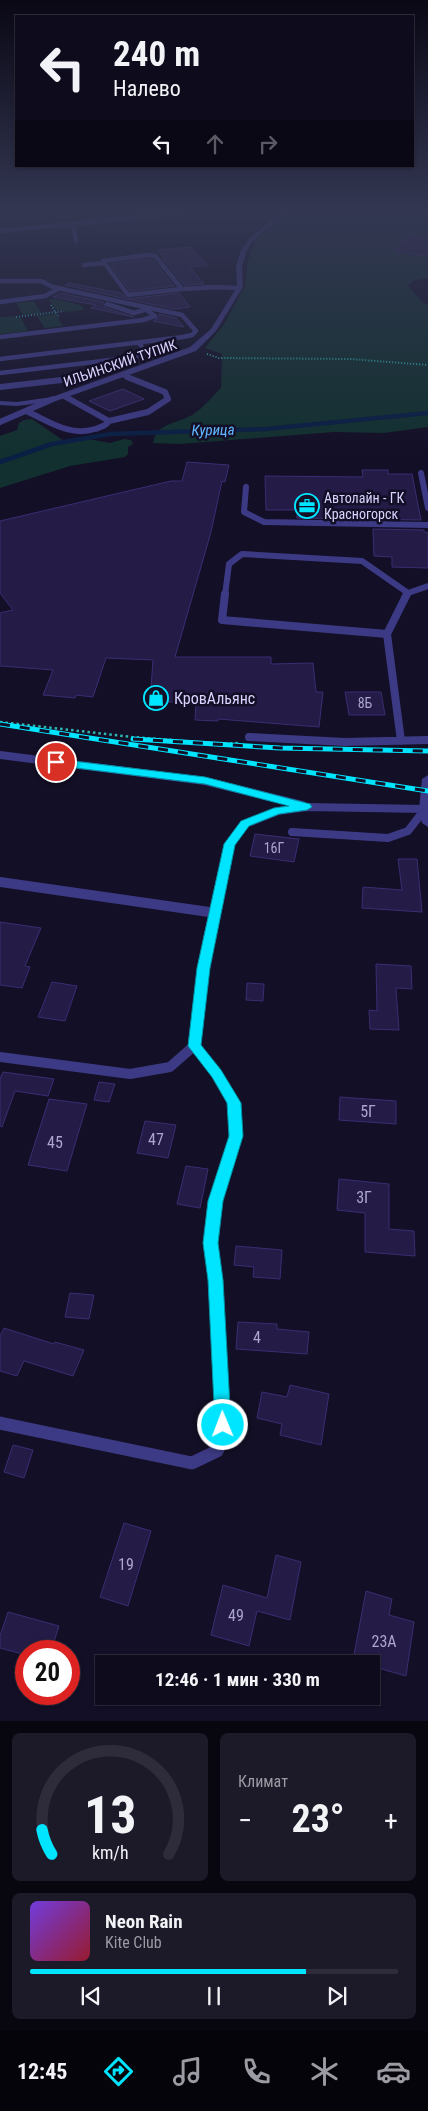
<!DOCTYPE html>
<html lang="ru">
<head>
<meta charset="utf-8">
<style>
	body { margin:0; font-family:"Roboto Condensed",sans-serif; background:#1c1929; color:#f1f3f6; height:100vh; display:flex; flex-direction:column; font-size:19px; white-space:nowrap }
	* { box-sizing:border-box; margin:0 }
	p { font-size:16px; color:#9b9ba3 }
	.icon { flex:none; width:28px; height:28px; fill:none; stroke:currentColor; stroke-width:2; stroke-linecap:round; stroke-linejoin:round }
	.map { position:relative; height:1721px; overflow:hidden }
	.details { display:flex; flex-direction:column; gap:12px; padding:12px; background:#08060f; flex:1 }
	.details>* { flex:none }
	.top-card { position:absolute; left:15px; top:15px; width:399px; height:152px; border-radius:0px; box-shadow:0 1px 4px #0004,0 0 0 1px #2e2b3b; background:#0e0b1c; color:#f1f3f6; overflow:hidden }
	.speed { position:absolute; left:15px; top:1640px; display:flex; gap:10px; font-size:25px; font-weight:700; text-align:center }
	.speed>* { display:grid; place-content:center; width:65px; height:65px; border-radius:50%; background:#0e0b1c; box-shadow:0 1px 4px #0004,0 0 0 1px #2e2b3b; line-height:1 }
	.speed .limit { border:8px solid #d22; background:#fff; color:#111 }
	.pin { position:absolute; display:grid; place-items:center; width:42px; height:42px; color:#fff; margin:-21px; border:2px solid #fff; border-radius:50%; box-shadow:0 1px 5px #0007 }
	.me { position:absolute; width:55px; margin:-28px; rotate:359deg; stroke-linejoin:round; filter:drop-shadow(0 0 4px #0008) }
	.turn { display:flex; align-items:center; gap:18px; height:105px; padding:0 15px; font-size:22px }
	.turn .icon { width:65px; height:65px; stroke-width:2.5 }
	.turn b { display:block; font-size:35px; line-height:42px }
	.lanes { display:flex; align-items:center; height:48px; padding:0 15px; background:#0003; justify-content:center; gap:25px; direction:ltr }
	.lanes .off { opacity:.35 }
	.big { font-size:38px; font-weight:700; line-height:1.1 }
	.details .card { flex:1; display:flex; flex-direction:column; justify-content:center; gap:8px; min-width:0; padding:0 18px; border-radius:8px; background:#1c1929 }
	.details .dial { align-items:center; gap:0 }
	.dial svg { height:130px; overflow:visible; fill:none; stroke:#2e2b3b; stroke-width:7; stroke-linecap:round; text-anchor:middle }
	.dial text { fill:#f1f3f6; stroke:none }
	.song { display:flex; align-items:center; gap:15px }
	.cover { width:60px; height:60px; border-radius:8px; background:linear-gradient(135deg,hsl(260 70% 55%),hsl(350 70% 35%)) }
	.played { height:5px; border-radius:2px; background:linear-gradient(90deg,#00e5ff 75%,#2e2b3b 75%) }
	.keys { display:flex; justify-content:space-around; direction:ltr }
	.heat { display:flex; justify-content:space-between; align-items:center; font-size:28px; direction:ltr }
	.details .tiles { flex:1; display:grid; gap:12px; grid-template-columns:1fr 1fr }
	.card:last-child { grid-column:span 2 }
	.trip { position:absolute; left:95px; top:1655px; width:285px; height:50px; border-radius:0px; background:#0e0b1c; box-shadow:0 1px 4px #0004,0 0 0 1px #2e2b3b; font-weight:700; line-height:50px; text-align:center }
	.dock { display:flex; height:80px; justify-content:space-around; align-items:center; background:#06040b; color:#9b9ba3 }
	.dock .icon { width:35px; height:35px }
	.dock .current { color:#00e5ff }
	.dock b { font-size:22px; color:#f1f3f6 }
	.map>svg:first-child { display:block }
	.green { fill:#12302f }
	.lines { fill:none; stroke-linecap:round; stroke-linejoin:round }
	.stream { stroke:#0a1f44; stroke-width:4.5 }
	.building { fill:#241b47; stroke:#3b2d73 }
	.path-far1 { stroke:#2fb8b0; stroke-width:2; stroke-dasharray:1 2; stroke-linecap:butt }
	.path { stroke:#2fb8b0; stroke-width:2.5; stroke-dasharray:2.5 3; stroke-linecap:butt }
	.lane-far4 { stroke:#3d3a85; stroke-width:4.5 }
	.lane-far3 { stroke:#3d3a85; stroke-width:6 }
	.lane-far2 { stroke:#3d3a85; stroke-width:8 }
	.lane-far1 { stroke:#3d3a85; stroke-width:10 }
	.lane { stroke:#3d3a85; stroke-width:13 }
	.street { fill:#3d3a85; fill-rule:evenodd }
	.rail-casing { stroke:#00e5ff; stroke-width:5 }
	.rail { stroke:#130f26; stroke-width:3; stroke-dasharray:10; stroke-linecap:butt }
	.route { fill:#00e5ff; stroke:#0095a6 }
	.labels { text-anchor:middle; stroke-width:5; stroke-linejoin:round; paint-order:stroke }
	.far-street-label { font-size:14px; fill:#d9d4ff; stroke:#130f26 }
	.far-poi-label { font-size:14px; fill:#d9d4ff; stroke:#130f26; text-anchor:start }
	.number-label { font-size:14px; fill:#aca6d1 }
	.far-water-label { font-size:15px; font-style:italic; fill:#62b6ff; stroke:#130f26 }
	.poi-label { font-size:16px; fill:#d9d4ff; stroke:#130f26; text-anchor:start }
	.near-number-label { font-size:16px; fill:#aca6d1 }
</style>
</head>
<body>
<div class="map">
<svg width="428" height="1721" viewBox="0 0 428 1721">
	<rect width="100%" height="100%" fill="#130f26"/>
	<path class="green" d="M290 210H428V278L415 280 408 285 422 302 428 305V427L384 433 334 432 180 444 153 443C157 421 180 424 195 413 205 406 213 396 221 388L222 354 205 348 224 324 245 286 248 261 255 240Z
		M55 299 81 305 84 310 66 312 64 310H56L49 300Z
		M34 301 41 313 23 315 16 303Z
		M55 314 63 326 45 328 37 316Z
		M14 316 16 318H21L28 331 0 334V317Z
		M32 419 64 441 88 439 110 443 124 439 131 440 133 444 128 447V454L125 457 70 466 0 488V436L17 430 19 423 24 420Z"/>
	<g class="lines">
		<path class="stream" d="M0 462 52 444 110 434 266 429 428 413"/>
	</g>
	<path class="building" d="M408 235 428 238V256L394 251Z
		M191 247 207 265 190 267 204 284 184 285 162 258H164L158 250Z
		M137 260H153L174 286 130 291 110 264Z
		M69 283 121 293 127 299 65 285Z
		M60 293 103 302 106 308 134 317 91 308 96 305 53 297Z
		M179 293 190 307 174 309 127 299Z
		M159 314 176 318 184 327 153 321 158 318Z
		M123 389 144 399 110 411 89 401Z
		M187 462 229 465 225 482 222 481 211 532 175 657H271V664L313 663 316 692H323L319 727 218 719V721L195 720 196 702H150L153 660 106 658 93 697 76 695 75 698 43 695 53 670 0 666V613L13 610 0 593V521L171 481H182Z
		M362 470H388V474H412L421 520 297 518V510H266L265 476 363 477Z
		M373 529 424 530V532L428 533V568L392 567V557L374 556Z
		M345 692H381L385 715H349Z
		M255 834 299 839 294 862 250 856Z
		M398 859H417L422 912 362 908 363 887 402 890Z
		M0 922 41 928 25 966 30 967 22 988 0 985Z
		M376 964 411 966 412 989 396 988 399 1030 370 1029 369 1010 377 1011Z
		M52 982 77 986 65 1021 38 1017Z
		M247 983 264 984 263 1001 246 1000Z
		M3 1072 54 1079 48 1096 15 1091 2 1127 0 1126V1079Z
		M99 1082 115 1084 109 1102 94 1100Z
		M340 1097 396 1101V1124L339 1120Z
		M49 1099 87 1104 67 1171 28 1165Z
		M145 1121 176 1125 168 1158 137 1153Z
		M186 1166 208 1169 200 1208 177 1204Z
		M339 1179 389 1184V1229L414 1231 415 1256 365 1252V1213L337 1210Z
		M236 1246 282 1250 280 1279 253 1277 254 1267 234 1265Z
		M70 1293 94 1295 89 1319 65 1317Z
		M238 1322 277 1324V1329L309 1332 307 1354 236 1349Z
		M4 1328 54 1344 55 1342 84 1350 73 1376 24 1361 17 1376 0 1371V1336Z
		M290 1385 329 1394 321 1445 280 1435 282 1424 257 1418 262 1392 287 1397Z
		M13 1445 33 1450 24 1478 4 1472Z
		M124 1523 151 1531 128 1606 100 1597Z
		M276 1555 301 1562 290 1620 257 1611 249 1646 211 1635 223 1585 267 1598Z
		M366 1591 392 1599 389 1615 414 1622 406 1676 371 1666V1664L353 1660Z
		M8 1612 59 1626 51 1651H26V1655L0 1648V1636Z"/>
	<g class="lines">
		<path class="path-far1" d="M51 305 59 318
			M16 317 64 311
			M207 354 219 358 350 359 428 365"/>
		<path class="path" d="M0 722 132 737 224 744 238 743"/>
		<path class="lane-far4" d="M73 225 76 241
			M0 231 211 210
			M147 255 155 256 182 289 128 295 103 261Z
			M84 265 104 263
			M0 281H41L53 287 182 315 196 331 192 335 183 337 0 359
			M182 289 215 287 239 288
			M0 302 45 296 60 288
			M107 304 134 313 151 308
			M0 337 143 320 155 316 148 311
			M94 362 135 357 145 351 139 343
			M0 373 94 362 98 370 95 374 79 378
			M123 375 130 378"/>
		<path class="lane-far3" d="M0 387 88 377
			M26 411C49 421 69 437 95 429 101 427 106 426 109 421L64 396
			M109 421 148 412 168 399 165 392 127 377
			M0 422 53 399
			M421 473 428 508
			M246 487 244 512 264 522 428 525
			M225 595 229 564 242 554 362 561 408 593
			M407 595 408 593 428 586"/>
		<path class="lane-far2" d="M225 594 222 620 387 634
			M249 737 345 742 428 740
			M401 741 387 634 407 594
			M0 755 205 781 302 805
			M292 832 388 838 408 831 425 809
			M222 878 230 844 245 824 278 811 307 807 425 809"/>
		<path class="lane-far1" d="M0 882 216 913
			M195 1045 217 1074 234 1103 236 1135 216 1201 210 1245
			M0 1057 130 1074 170 1067 195 1045 208 939 222 877"/>
		<path class="lane" d="M0 1423 192 1463 217 1451 223 1439 216 1280 210 1244"/>
		<path class="street" d="M283 210H289L253 241 247 250 242 266 243 287 216 331 196 351 56 401 17 406 0 405V401L17 402 52 397 190 347 211 329 237 287 236 266 241 250 249 239Z
			M428 775V827L422 823 419 809 422 779Z"/>
		<defs>
			<path id="rail" d="M0 724 428 791
				M133 739 280 748 428 751"/>
		</defs>
		<use href="#rail" class="rail-casing"/>
		<use href="#rail" class="rail"/>
	</g>
	<linearGradient id="sky" x2="0" y2="1"><stop stop-color="#0a0815"/><stop offset="0.47" stop-color="#333752"/><stop offset="1" stop-color="#333752" stop-opacity="0"/></linearGradient>
	<rect width="428" height="451" fill="url(#sky)"/>
	<path class="route" d="M56 759 205 777 310 804 312 807 307 810 279 814 249 826 235 845 210 968 201 1045 221 1070 241 1103 243 1136 223 1201 218 1243 223 1280 231 1425 229 1431 223 1433 217 1431 215 1425 208 1280 203 1243 208 1201 229 1136 227 1103 212 1077 188 1046 197 968 224 844 241 821 274 808 289 806 205 784 52 765 51 762Z"/>
	<defs>
		<symbol id="office-ring" viewBox="-11 -11 22 22"><circle r="9.5" fill="#130f26" stroke="#00e5ff" stroke-width="1.5"/><path d="M-6-3h4V-5.5h4V-3h4V5H-6ZM-1-4.5V-3h2v-1.5ZM-6 0V1H6V0Z" fill="#00e5ff"/></symbol>
		<symbol id="shop-ring" viewBox="-11 -11 22 22"><circle r="9.5" fill="#130f26" stroke="#00e5ff" stroke-width="1.5"/><path d="M-5-2.5h2.3a2.7 3.5 0 0 1 5.4 0H5L5.5 6h-11ZM-1.5-2.5h3a1.5 2.3 0 0 0-3 0Z" fill="#00e5ff"/></symbol>
	</defs>
	<g fill-rule="evenodd">
		<use href="#office-ring" x="293" y="492" width="28" height="28"/>
		<use href="#shop-ring" x="142" y="684" width="28" height="28"/>
	</g>
	<g class="labels">
		<g class="far-street-label">
			<text transform="translate(120 363) rotate(-19)" y="5">ИЛЬИНСКИЙ ТУПИК</text>
		</g>
		<g class="far-poi-label">
			<text x="324" y="503">Автолайн - ГК<tspan x="324" dy="16">Красногорск</tspan></text>
		</g>
		<g class="number-label">
			<text x="365" y="708">8Б</text>
			<text x="274" y="853">16Г</text>
		</g>
		<g class="far-water-label">
			<text transform="translate(213 430) rotate(-1)" y="5">Курица</text>
		</g>
		<g class="poi-label">
			<text x="174" y="704">КровАльянс</text>
		</g>
		<g class="near-number-label">
			<text x="368" y="1117">5Г</text>
			<text x="156" y="1145">47</text>
			<text x="55" y="1148">45</text>
			<text x="364" y="1203">3Г</text>
			<text x="257" y="1343">4</text>
			<text x="126" y="1570">19</text>
			<text x="236" y="1621">49</text>
			<text x="384" y="1647">23А</text>
		</g>
	</g>
</svg>
<div class="speed"><div class="limit">20</div></div>
<div class="pin" style="left:56px;top:762px;background:#d93025"><svg class="icon" aria-label="arrive" viewBox="0 0 24 24"><path d="M6 21V4h12l-3 4 3 4H6"/></svg></div>
<svg class="me" style="left:223px;top:1425px" viewBox="-20 -20 40 40"><circle r="17" fill="#00e5ff" stroke="#fff" stroke-width="3"/><path d="M0-11L8 9 0 5-8 9z" fill="#fff"/></svg>
<div class="trip">12:46 · 1 мин · 330 m</div>
<div class="top-card">
<div class="turn"><svg class="icon" aria-label="left" viewBox="0 0 24 24"><path d="M17 20v-9H6M10 6l-5 5 5 5"/></svg><div><b>240 m</b>Налево</div></div>
<div class="lanes"><svg class="icon" aria-label="left" viewBox="0 0 24 24"><path d="M17 20v-9H6M10 6l-5 5 5 5"/></svg><svg class="icon off" aria-label="ahead" viewBox="0 0 24 24"><path d="M12 20V5M6 11l6-6 6 6"/></svg><svg class="icon off" aria-label="right" viewBox="0 0 24 24"><path d="M7 20v-9h11M14 6l5 5-5 5"/></svg></div>
</div>
</div>
<section class="details">
<div class="tiles">
<div class="card dial"><svg viewBox="0 0 100 80">
<path d="M14 69A42 42 0 1 1 86 69"/>
<path d="M14 69A42 42 0 0 1 8 54" stroke="#00e5ff"/>
<text x="50" y="56" font-size="32" font-weight="700">13</text>
<text x="50" y="72" font-size="11">km/h</text>
</svg></div>
<div class="card"><p>Климат</p>
<div class="heat"><a>−</a><b class="big">23°</b><a>+</a></div>
</div>
<div class="card">
<div class="song"><i class="cover"></i><div><b>Neon Rain</b><p>Kite Club</p></div></div>
<div class="played"></div>
<div class="keys"><svg class="icon" aria-label="previous" viewBox="0 0 24 24"><path d="M18 5L8 12l10 7zM5 5v14"/></svg><svg class="icon" aria-label="pause" viewBox="0 0 24 24"><path d="M8 5v14M16 5v14"/></svg><svg class="icon" aria-label="next" viewBox="0 0 24 24"><path d="M6 5l10 7-10 7zM19 5v14"/></svg></div>
</div>
</div>
</section>
<nav class="dock">
<b>12:45</b>
<svg class="icon current" aria-label="directions" viewBox="0 0 24 24"><path d="M12 3l9 9-9 9-9-9zM9 14v-3h6M13 9l2 2-2 2"/></svg>
<svg class="icon" aria-label="music" viewBox="0 0 24 24"><path d="M9 18V5l10-2v13"/><circle cx="6" cy="18" r="3"/><circle cx="16" cy="16" r="3"/></svg>
<svg class="icon" aria-label="phone" viewBox="0 0 24 24"><path d="M5 4h4l2 5-3 2q2 4 5 5l2-3 5 2v4C11 20 4 13 5 4z"/></svg>
<svg class="icon" aria-label="climate" viewBox="0 0 24 24"><path d="M12 3v18M4 7l16 10M4 17L20 7"/></svg>
<svg class="icon" aria-label="car" viewBox="0 0 24 24"><path d="M5 17H2v-5l4-1 3-4h7l3 4 3 1v5h-3M9 17h6M6 11h13"/><circle cx="7" cy="17" r="2"/><circle cx="17" cy="17" r="2"/></svg>
</nav>
</body>
</html>
